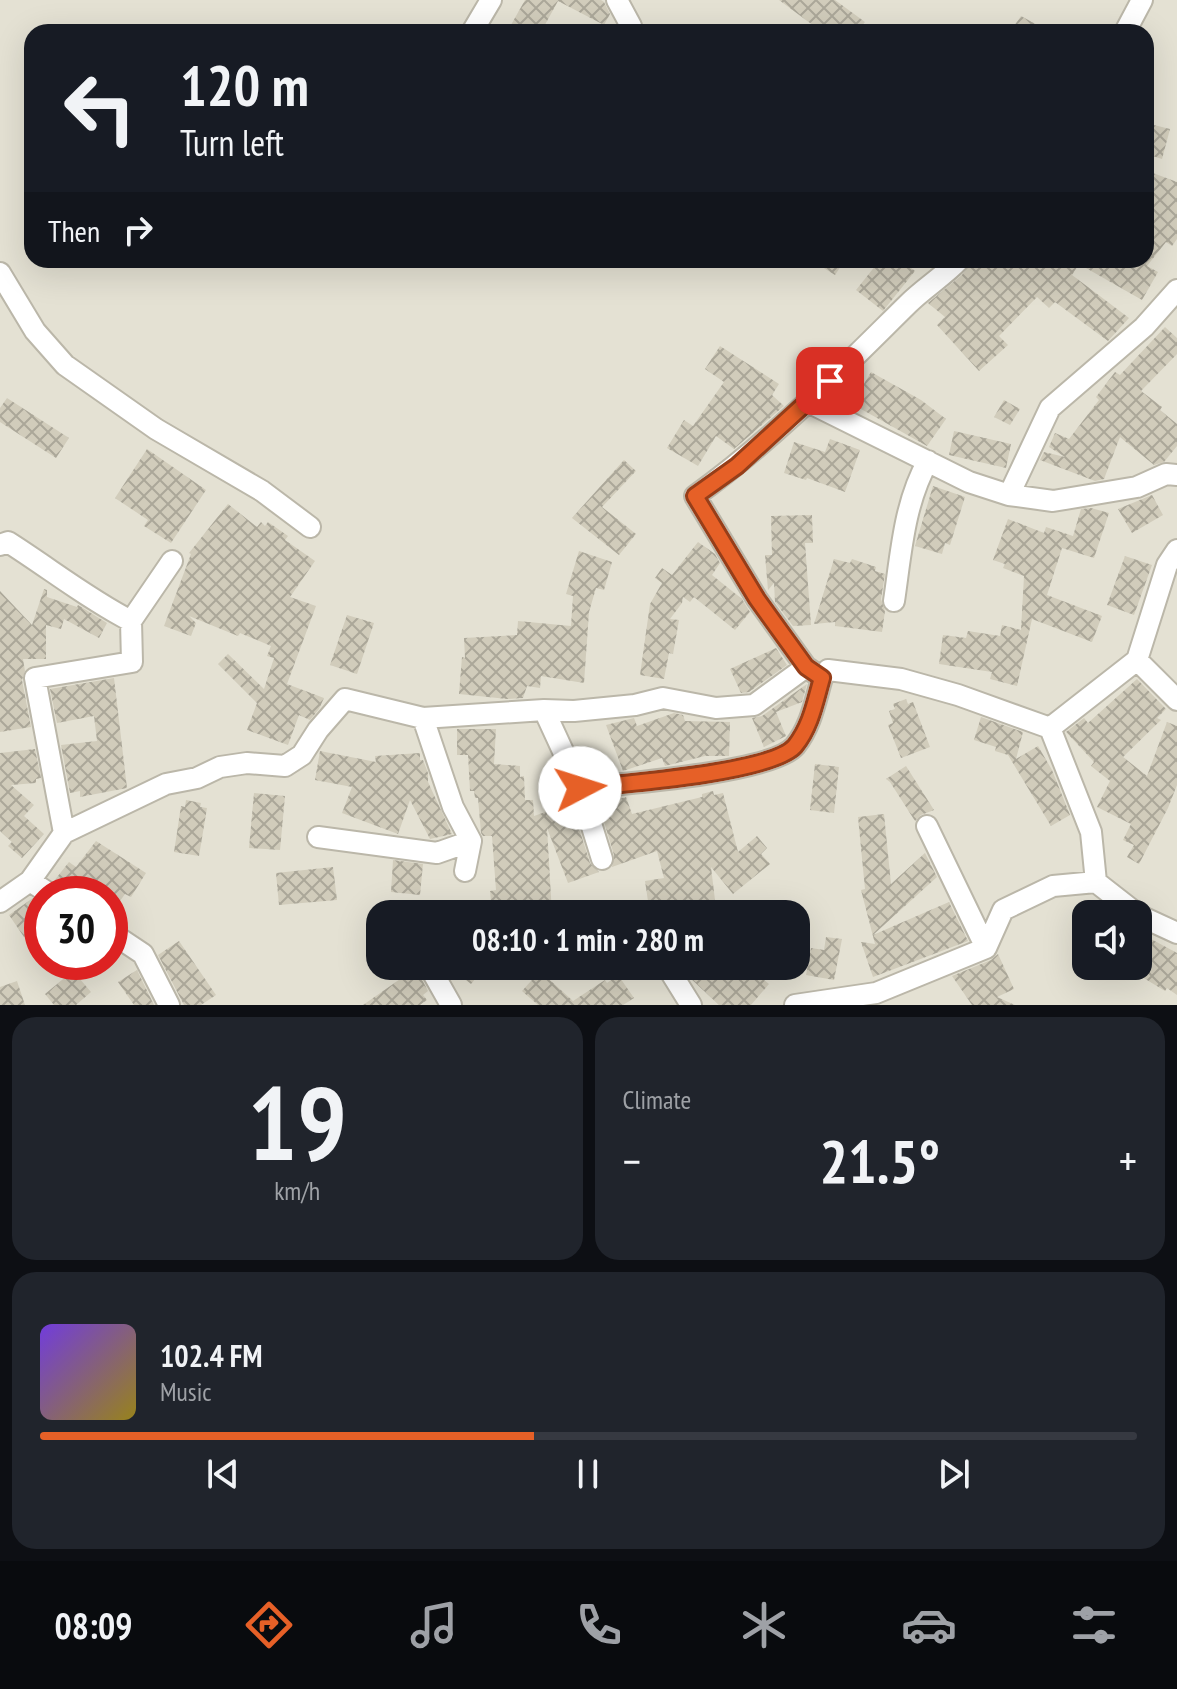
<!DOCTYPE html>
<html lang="en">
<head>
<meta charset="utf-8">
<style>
	body { margin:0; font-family:"PT Sans Narrow",sans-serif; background:#20242c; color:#f1f3f6; height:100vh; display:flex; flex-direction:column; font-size:30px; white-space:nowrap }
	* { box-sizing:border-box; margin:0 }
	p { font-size:26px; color:#9ea1a6 }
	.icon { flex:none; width:44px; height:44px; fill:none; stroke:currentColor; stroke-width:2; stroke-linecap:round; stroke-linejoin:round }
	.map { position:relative; height:1005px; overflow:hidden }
	.details { display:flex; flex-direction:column; gap:12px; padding:12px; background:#0d0f14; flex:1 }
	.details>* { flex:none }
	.banner { position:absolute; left:24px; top:24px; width:1130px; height:244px; border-radius:24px; box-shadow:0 8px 32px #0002; background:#171b24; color:#f1f3f6; overflow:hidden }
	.tools { position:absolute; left:1072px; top:900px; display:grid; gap:16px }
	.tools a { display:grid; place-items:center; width:80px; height:80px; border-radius:16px; background:#171b24; box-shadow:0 8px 32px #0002; font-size:40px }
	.speed { position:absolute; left:24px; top:876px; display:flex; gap:16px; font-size:40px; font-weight:700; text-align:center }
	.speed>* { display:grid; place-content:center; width:104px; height:104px; border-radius:50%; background:#171b24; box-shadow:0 8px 32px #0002; line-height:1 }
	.speed .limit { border:12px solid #d22; background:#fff; color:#111 }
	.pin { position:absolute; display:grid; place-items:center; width:68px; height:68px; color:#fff; margin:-34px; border-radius:16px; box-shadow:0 4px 12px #0006 }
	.me { position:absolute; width:88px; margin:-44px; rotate:85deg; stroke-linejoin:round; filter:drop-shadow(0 0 6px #0008) }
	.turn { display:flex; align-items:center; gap:28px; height:168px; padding:0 24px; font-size:36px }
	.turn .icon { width:104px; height:104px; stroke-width:2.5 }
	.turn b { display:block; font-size:56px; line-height:68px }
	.then { display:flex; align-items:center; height:76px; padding:0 24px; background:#0003; gap:16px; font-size:30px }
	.big { font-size:60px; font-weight:700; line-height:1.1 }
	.details .card { flex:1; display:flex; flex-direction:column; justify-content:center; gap:12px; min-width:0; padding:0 28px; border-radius:24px; background:#20242c }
	.details .dial { align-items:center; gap:0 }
	.dial b { font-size:104px; line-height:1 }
	.song { display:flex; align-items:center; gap:24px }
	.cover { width:96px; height:96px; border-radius:12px; background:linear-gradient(135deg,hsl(260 70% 55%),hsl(50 70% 35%)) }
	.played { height:8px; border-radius:4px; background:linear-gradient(90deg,#e66027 45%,#363941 45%) }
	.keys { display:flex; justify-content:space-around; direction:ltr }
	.heat { display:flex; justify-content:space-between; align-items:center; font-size:44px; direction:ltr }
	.details .tiles { flex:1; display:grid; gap:12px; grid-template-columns:1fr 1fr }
	.card:last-child { grid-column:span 2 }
	.trip { position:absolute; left:366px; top:900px; width:444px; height:80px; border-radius:24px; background:#171b24; box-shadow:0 8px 32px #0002; font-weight:700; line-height:80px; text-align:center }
	.tab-bar { display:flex; height:128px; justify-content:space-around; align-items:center; background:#090b0e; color:#9ea1a6 }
	.tab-bar .icon { width:56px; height:56px }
	.tab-bar .on { color:#e66027 }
	.tab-bar b { font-size:36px; color:#f1f3f6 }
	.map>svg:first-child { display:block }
	.residential { fill:#e4e1d3; fill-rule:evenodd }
	.building { fill:url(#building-cross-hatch) }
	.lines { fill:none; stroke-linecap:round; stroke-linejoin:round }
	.minor-casing { stroke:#bbb7a9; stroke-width:24 }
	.minor { stroke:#fff; stroke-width:20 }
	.route-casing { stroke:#963e19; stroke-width:20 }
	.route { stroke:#e66027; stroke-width:14 }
</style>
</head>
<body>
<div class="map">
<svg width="1177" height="1005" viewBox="0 0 1177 1005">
	<defs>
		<pattern id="building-cross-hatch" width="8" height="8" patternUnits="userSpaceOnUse" patternTransform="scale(2)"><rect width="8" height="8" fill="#d1ccbb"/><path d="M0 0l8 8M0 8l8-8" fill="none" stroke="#aba799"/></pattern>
	</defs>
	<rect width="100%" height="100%" fill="#f1efe5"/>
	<path class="residential" d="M0 0H1177V1005H0ZM32 32H1146V260H32ZM42 894H110V962H42ZM380 914H796V966H380ZM1086 914H1138V966H1086Z"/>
	<path class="building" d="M525 0H601L604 2 610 14 604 25 558 1 541 32H507Z
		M779 0H835L865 22 857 32H822Z
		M1021 16 1050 32H1010Z
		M1146 123 1170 129 1162 159 1146 154Z
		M1153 173 1177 182V239L1172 246 1166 242 1147 266 1158 272 1142 300 1079 264 1072 275 1129 318 1108 341 1055 302 1049 308 1037 297 999 336 1008 345 979 371 937 325 945 317 928 303 962 275 972 260H1146V191Z
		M811 260H845L835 275Z
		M880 260H901L915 271 883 311 856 290Z
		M1165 327 1177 338V354L1141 391 1162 407 1160 410 1177 424V446L1164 462 1154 465 1120 437 1104 479 1095 481 1040 460 1044 452 1065 457 1049 447 1055 433 1069 439 1099 400 1096 397 1115 372 1120 375Z
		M720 346 779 384 772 395 784 406 734 449 716 436 698 466 667 448 684 420 693 426 724 382 705 369Z
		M871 372 921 400 946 419 927 446 852 404Z
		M7 398 69 438 56 458 0 422V408Z
		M1004 400 1020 409 1010 425 994 417Z
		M954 431 1011 444 1006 468 949 455Z
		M830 439 860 450 845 492 807 478 806 480 784 473 794 442 825 452Z
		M147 449 206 490 171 543 144 526 148 520 115 498Z
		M624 460 636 471 602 507 636 534 619 555 572 518Z
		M933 486 965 497 950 545 945 543 942 554 915 546Z
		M1152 495 1163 515 1132 533 1118 509Z
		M228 504 257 527 261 522 265 526 268 522 288 536 285 540 315 561 290 597 316 606 287 684 324 698 319 709 310 720 299 715 288 745 247 730 257 703 218 664 228 654 264 689 274 658 267 656 271 646 240 633 238 636 189 616 196 623 191 636 164 626 191 554 189 553Z
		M1091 508 1109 513 1094 558 1062 548 1047 595 1102 616 1092 642 1032 619 1017 686 990 679 992 672 939 664 943 635 966 638 968 631 1000 636 1002 625 1021 630 1024 576 1003 568 1005 564 993 560 1008 519 1044 533 1046 527 1073 536 1081 509Z
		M812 515 813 543H805L811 625 793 626 775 602 774 583 768 590 765 555H772L771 516Z
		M698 542 715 554 720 563 712 575 742 599 750 612 735 630 694 597 690 602 683 597 682 603 670 619 679 620 673 654 669 653 664 679 640 675 650 604 662 583 655 578 662 568 672 575Z
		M579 551 612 562 604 590 596 588 589 612 584 683 541 676 540 688 527 686 523 698 507 699 459 694 462 657 465 658 464 638 517 635 518 621 571 626 573 596 566 594Z
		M1125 556 1152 565 1134 615 1107 605Z
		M834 559 850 563 852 559 876 567 875 571 885 574 881 599 885 611 882 632 835 626V622L814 624Z
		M44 589 47 590V597L77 607 78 605 107 623 99 638 64 619 61 629 46 625V659H23L25 671 22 680 31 727 0 732V591L32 625Z
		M347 615 374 623 357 674 330 665Z
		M776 648 787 665 749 692 741 693 730 669Z
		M114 678 127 788 80 797V791L70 793 61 745 97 741 94 716 57 723 50 689Z
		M1137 679 1166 709 1157 718 1161 720 1123 757 1147 776 1167 722 1177 726V785L1168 808 1139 864 1127 857 1134 845 1123 840 1131 824 1097 807 1110 781 1091 766 1094 762 1066 732 1084 718 1088 723Z
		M807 684 802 702 776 712 786 736 764 747 752 718 762 716Z
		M906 699 908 704 913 702 930 747 901 758 888 725 893 723 889 711 895 709 893 704Z
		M674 713 683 715 685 721 730 722 729 756H705L665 766 662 758 623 771 606 725 634 718 637 726Z
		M981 717 1023 732 1016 759 1038 746 1052 770 1070 815 1051 826 1008 755 995 751 996 747 974 740Z
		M457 729H496L494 764 520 766V777L524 776 525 800H533L534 816 568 804 569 808 572 806 590 863 599 872 568 883 547 828 552 914H492L490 891 496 890 492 836H483L481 833 478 798H475L474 791H470L468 755H457Z
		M35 749 41 778 36 779V783L11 785 34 805 24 816 44 834 22 858 8 846 12 842 0 831V753Z
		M320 751 376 762 375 756 420 753V760H423L428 773V782L452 834 430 839 410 800 398 834 342 813 352 787 315 780Z
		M815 764 839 767 834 813 810 810Z
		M906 766 934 810 921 815 915 821 890 782 886 779Z
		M713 791 714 795 723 793 738 852 757 836 767 848 761 854 770 864 733 894 711 867 715 900 649 908 645 881 664 878 657 851 612 867 614 855 599 805 626 797 632 814 702 797V794Z
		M254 793 285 796 280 850 249 848Z
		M186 800 201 803 200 807 207 808 199 856 174 852 181 806 185 807Z
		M884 814 891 884 925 853 937 877 873 935 949 902 968 941 873 977 861 942 875 944 861 890 865 889 858 817Z
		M96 841 146 873 131 897 125 894 110 915V894H66L54 881 69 862 76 867Z
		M393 860 423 864 420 895 391 892Z
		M333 867 337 900 279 905 276 873Z
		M33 898 42 904V925L24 937 9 915Z
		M1138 932 1177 953V995L1167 988 1165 991 1142 977 1147 969 1138 966Z
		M826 937 842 939 834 980 806 975 811 948 824 950Z
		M179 941 216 995 201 1005H184L158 955Z
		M998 954 1014 989 997 997 1015 1005H972L952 976 991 960Z
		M447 966H485L471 984Z
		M682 966H723L736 978 747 966 769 984 751 1005H719L688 976Z
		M416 968 428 991 423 995 427 1000 420 1005H363Z
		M137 970 154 1005H134L118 982Z
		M73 971 91 992 76 1005H54L45 994Z
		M540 971 573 1001 605 980 607 983 618 975 634 998 623 1005H538L522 991Z
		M17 981 25 1005H0V987Z"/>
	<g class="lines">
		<defs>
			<path id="minor" d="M617 0 631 26
				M472 32 491 0
				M1125 32 1142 0
				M959 260C944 276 924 288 908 304 840 371 773 440 695 496L757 599 806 667 822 678 828 670 901 679 958 695 1050 728 1091 832 1096 882
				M0 273 35 331 65 365 156 429 262 491 310 527
				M808 402 969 482 1009 495 1053 501 1137 487 1166 474 1177 475
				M1009 495 1050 408 1144 327 1177 290
				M0 545 8 542C49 568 88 599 131 621
				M894 601C901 554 904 503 928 461
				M1137 660 1167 565 1177 550
				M544 710 580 788
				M423 718 453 807 471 841 465 871
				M1050 728 1137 660 1177 700
				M927 826 986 948
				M64 833 35 678 132 662 131 621 172 561
				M318 837 437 853 471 841
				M602 859 580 788C619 784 772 773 795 746 811 726 815 702 822 678
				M30 881 50 894
				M0 902 30 881 64 833 166 784 197 778 220 767 247 763 285 766 302 755 318 730 345 699 423 718 544 710 574 711 635 705 663 698 716 708 754 705 806 667
				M1138 915 1177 933
				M110 932 143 954 169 1005
				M429 966 451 1005
				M668 968 691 1005
				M795 1005 876 993 986 948 1003 910 1053 886 1096 882 1137 914"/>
		</defs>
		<use href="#minor" class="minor-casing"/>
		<use href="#minor" class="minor"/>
	</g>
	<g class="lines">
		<defs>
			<path id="route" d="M580 788C619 784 772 773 795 746 811 726 815 702 822 678L806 667 757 599 695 496 737 466 830 381"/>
		</defs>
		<use href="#route" class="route-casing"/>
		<use href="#route" class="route"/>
	</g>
</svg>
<div class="tools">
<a><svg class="icon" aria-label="sound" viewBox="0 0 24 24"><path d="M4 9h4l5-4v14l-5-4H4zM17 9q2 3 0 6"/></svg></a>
</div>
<div class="speed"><div class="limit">30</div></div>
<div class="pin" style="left:830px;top:381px;background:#d93025"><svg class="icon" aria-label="arrive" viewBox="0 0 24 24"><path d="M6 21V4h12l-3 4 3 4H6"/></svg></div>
<svg class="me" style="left:580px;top:788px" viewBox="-20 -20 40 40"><circle r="19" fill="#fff"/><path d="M0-13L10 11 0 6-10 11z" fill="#e66027"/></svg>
<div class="trip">08:10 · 1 min · 280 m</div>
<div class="banner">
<div class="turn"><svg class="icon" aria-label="left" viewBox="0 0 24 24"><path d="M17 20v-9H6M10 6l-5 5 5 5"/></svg><div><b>120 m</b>Turn left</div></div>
<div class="then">Then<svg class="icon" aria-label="right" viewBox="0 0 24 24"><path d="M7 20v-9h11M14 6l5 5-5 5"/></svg></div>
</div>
</div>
<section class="details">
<div class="tiles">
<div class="card dial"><b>19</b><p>km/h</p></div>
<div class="card"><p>Climate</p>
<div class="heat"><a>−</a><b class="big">21.5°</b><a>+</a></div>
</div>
<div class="card">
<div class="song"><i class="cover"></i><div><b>102.4 FM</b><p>Music</p></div></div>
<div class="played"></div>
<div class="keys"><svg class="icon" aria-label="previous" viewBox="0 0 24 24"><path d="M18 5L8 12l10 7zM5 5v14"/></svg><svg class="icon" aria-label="pause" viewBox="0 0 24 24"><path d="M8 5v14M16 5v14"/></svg><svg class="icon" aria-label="next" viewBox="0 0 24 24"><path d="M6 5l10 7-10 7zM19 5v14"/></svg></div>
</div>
</div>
</section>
<nav class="tab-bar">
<b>08:09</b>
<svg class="icon on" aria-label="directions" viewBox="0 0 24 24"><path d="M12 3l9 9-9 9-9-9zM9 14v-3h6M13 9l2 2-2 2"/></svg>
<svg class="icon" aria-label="music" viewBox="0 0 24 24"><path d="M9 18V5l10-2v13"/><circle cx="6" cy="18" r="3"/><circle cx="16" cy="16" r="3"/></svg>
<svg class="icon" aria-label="phone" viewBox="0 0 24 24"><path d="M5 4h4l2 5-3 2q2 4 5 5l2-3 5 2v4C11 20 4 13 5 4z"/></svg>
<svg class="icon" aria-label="climate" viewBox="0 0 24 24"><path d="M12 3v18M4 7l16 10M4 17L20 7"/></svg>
<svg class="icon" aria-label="car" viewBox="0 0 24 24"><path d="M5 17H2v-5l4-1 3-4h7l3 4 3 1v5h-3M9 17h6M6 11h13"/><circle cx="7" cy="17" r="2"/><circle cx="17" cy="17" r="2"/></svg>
<svg class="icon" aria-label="filters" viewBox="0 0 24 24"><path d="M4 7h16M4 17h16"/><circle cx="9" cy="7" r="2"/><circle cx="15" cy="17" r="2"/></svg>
</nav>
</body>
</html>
